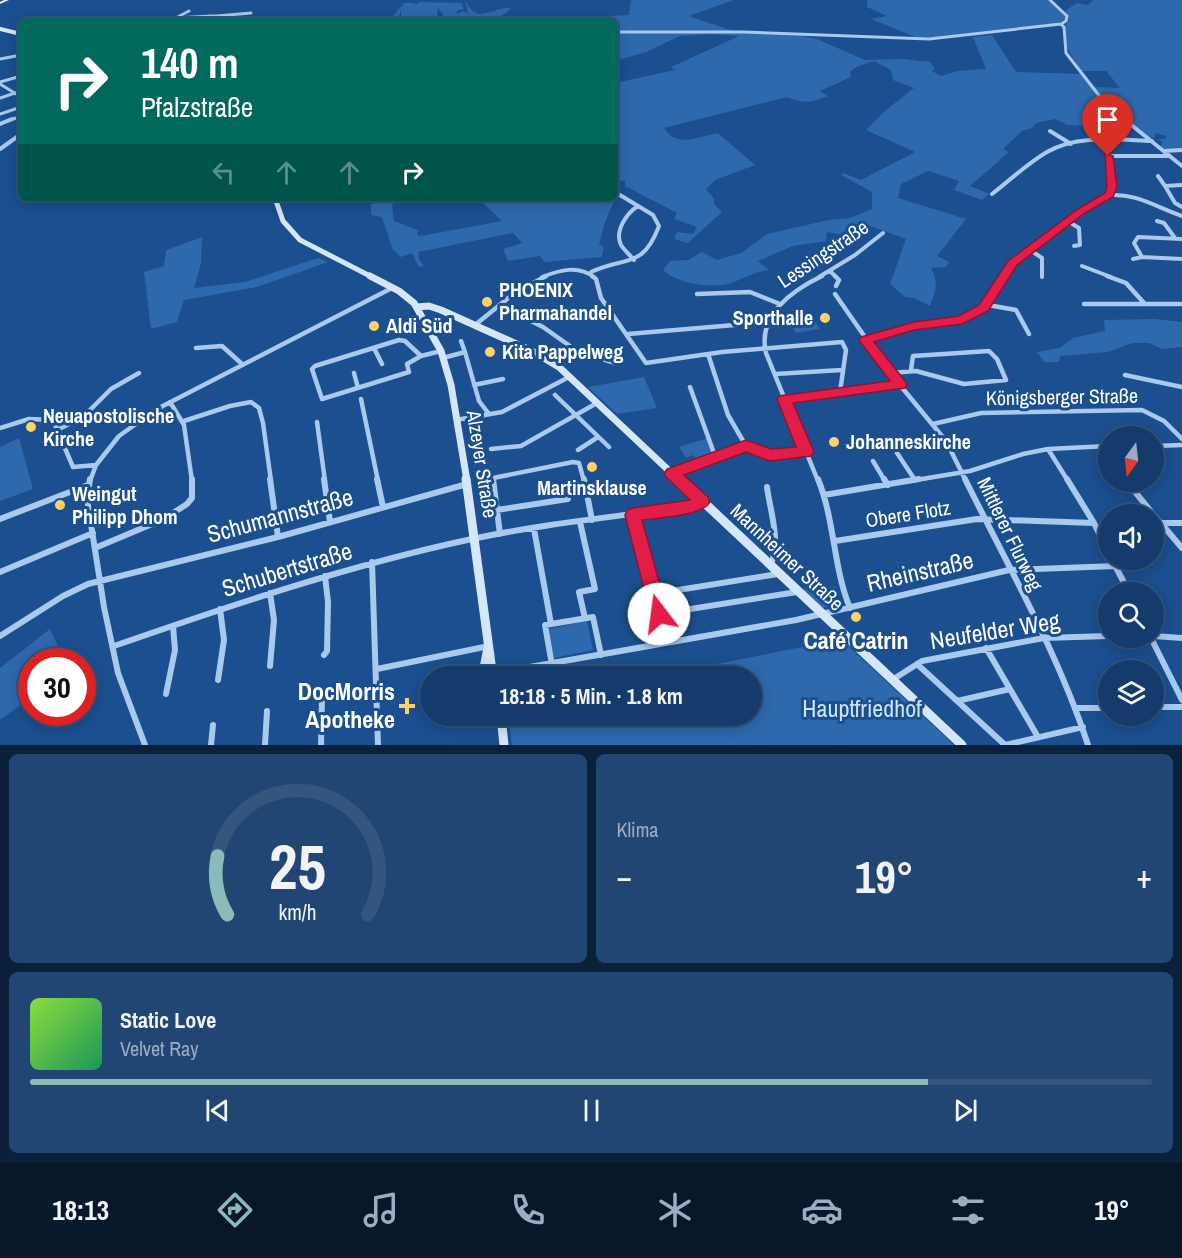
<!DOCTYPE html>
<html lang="de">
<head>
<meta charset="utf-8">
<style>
	body { margin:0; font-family:"Archivo Narrow",sans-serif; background:#214673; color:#f1f3f6; height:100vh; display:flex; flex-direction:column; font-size:22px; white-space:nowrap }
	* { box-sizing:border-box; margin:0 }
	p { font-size:20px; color:#9dadc1 }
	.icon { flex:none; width:33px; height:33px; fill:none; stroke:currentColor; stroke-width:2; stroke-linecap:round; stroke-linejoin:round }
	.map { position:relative; height:745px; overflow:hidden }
	.sheet { display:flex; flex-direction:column; gap:9px; padding:9px; background:#0b203b; flex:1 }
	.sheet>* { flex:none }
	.top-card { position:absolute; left:18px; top:18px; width:600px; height:183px; border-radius:9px; box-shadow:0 3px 15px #0003,0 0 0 2px #33557e; background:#00695c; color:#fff; overflow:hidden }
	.needle { width:39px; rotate:195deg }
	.fabs { position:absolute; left:1098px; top:426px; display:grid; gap:12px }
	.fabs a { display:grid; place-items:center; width:66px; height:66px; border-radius:50%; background:#143b6b; box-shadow:0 3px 15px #0003,0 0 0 2px #33557e; font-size:30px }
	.speed { position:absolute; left:18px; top:648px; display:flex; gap:12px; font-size:30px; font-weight:700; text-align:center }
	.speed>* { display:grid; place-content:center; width:78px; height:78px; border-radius:50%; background:#143b6b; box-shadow:0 3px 15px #0003,0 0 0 2px #33557e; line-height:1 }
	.speed .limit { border:9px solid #d22; background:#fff; color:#111 }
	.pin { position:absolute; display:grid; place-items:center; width:51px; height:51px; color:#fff; margin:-62px -26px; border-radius:50% 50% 50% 0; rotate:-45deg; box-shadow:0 0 6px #0007 }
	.pin .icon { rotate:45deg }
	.me { position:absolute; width:66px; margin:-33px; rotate:345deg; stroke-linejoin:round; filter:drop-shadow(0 0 4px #0008) }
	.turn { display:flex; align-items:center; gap:21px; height:126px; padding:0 24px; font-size:27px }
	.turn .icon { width:78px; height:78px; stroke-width:2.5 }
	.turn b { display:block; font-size:42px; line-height:51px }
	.lanes { display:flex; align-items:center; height:57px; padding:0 24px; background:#0003; justify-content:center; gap:30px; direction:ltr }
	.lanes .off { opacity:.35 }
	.big { font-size:45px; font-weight:700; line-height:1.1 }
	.sheet .card { flex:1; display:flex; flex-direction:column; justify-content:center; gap:9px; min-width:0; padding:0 21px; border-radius:9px; background:#214673 }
	.sheet .dial { align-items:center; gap:0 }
	.dial svg { height:156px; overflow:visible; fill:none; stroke:#33557e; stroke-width:7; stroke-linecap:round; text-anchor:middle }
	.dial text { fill:#f1f3f6; stroke:none }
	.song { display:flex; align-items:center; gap:18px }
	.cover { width:72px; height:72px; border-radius:9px; background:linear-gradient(135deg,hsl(90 70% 55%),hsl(150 70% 35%)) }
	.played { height:6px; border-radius:3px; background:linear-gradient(90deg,#8bbbb9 80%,#33557e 80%) }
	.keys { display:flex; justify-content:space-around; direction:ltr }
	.heat { display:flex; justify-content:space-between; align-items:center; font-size:33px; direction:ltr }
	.sheet .tiles { flex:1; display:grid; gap:9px; grid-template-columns:1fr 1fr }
	.card:last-child { grid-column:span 2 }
	.trip { position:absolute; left:420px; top:666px; width:342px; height:60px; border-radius:30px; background:#143b6b; box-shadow:0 3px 15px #0003,0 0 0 2px #33557e; font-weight:700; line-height:60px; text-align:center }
	.dock { display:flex; height:96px; justify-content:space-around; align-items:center; background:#08182b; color:#9dadc1 }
	.dock .icon { width:42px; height:42px }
	.dock .current { color:#8bbbb9 }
	.dock b { font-size:27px; color:#f1f3f6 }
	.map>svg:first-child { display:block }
	.green { fill:#2e69ad }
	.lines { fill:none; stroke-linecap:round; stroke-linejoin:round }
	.street-far3 { stroke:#a9c9ee; stroke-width:3 }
	.street-far2 { stroke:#a9c9ee; stroke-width:4 }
	.street-far1 { stroke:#a9c9ee; stroke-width:4.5 }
	.street { stroke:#a9c9ee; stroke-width:6 }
	.secondary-far3 { stroke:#d6e6fa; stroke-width:4 }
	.secondary-far2 { stroke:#d6e6fa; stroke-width:5 }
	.secondary-far1 { stroke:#d6e6fa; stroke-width:7 }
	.secondary { stroke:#d6e6fa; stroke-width:9 }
	.primary { fill:#f0f6ff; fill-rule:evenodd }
	.route { fill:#e11d48; stroke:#92132f; stroke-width:1.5 }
	.poi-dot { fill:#ffd166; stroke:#1b4f8f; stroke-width:2 }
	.labels { text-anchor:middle; stroke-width:6; stroke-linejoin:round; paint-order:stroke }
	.street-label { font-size:20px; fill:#fff; stroke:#1b4f8f }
	.poi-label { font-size:20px; font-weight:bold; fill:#fff; stroke:#1b4f8f; text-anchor:start }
	.near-street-label { font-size:24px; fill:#fff; stroke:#1b4f8f }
	.near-poi-label { font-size:24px; font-weight:bold; fill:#fff; stroke:#1b4f8f }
	.near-park-label { font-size:24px; fill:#cfe3fa; stroke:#1b4f8f }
</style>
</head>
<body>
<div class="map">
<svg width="1182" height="745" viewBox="0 0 1182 745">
	<rect width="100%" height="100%" fill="#1b4f8f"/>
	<path class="green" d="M465 0C478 27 493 6 511 8 500 24 467 21 449 21L453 18 444 16 438 8 437 18 426 19V21L401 20V10L399 16 392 17 404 3H416L414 6 419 2 461 3 464 9 458 10 456 14 464 11 468 14Z
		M631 0H734L689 16 733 31H615V21H607L608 16 629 15Z
		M867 0H1048L1062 12 1066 18 1058 24 920 39 871 19 887 16 867 7Z
		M1092 0H1182V149L1164 150 1161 146 1162 141 1157 139H1165L1166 136 1156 133 1154 138 1148 137 1138 128 1067 125 1056 119 1036 123 1032 128 1022 131 1003 149 1009 152 970 186 989 194 982 200 954 190 959 181 928 171 901 184 898 198 966 219 937 256 949 262 946 267 931 268C939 283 936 290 930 306L914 298 905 297 890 284 906 239 871 226 849 244 845 242 842 235 827 232 826 241 793 246 758 261 769 270C752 272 742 280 728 284 707 288 679 284 663 270L670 261 688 260 702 252 717 260 741 253 767 234 829 220 850 218 872 209V192L841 175 843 173 861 180 915 152 866 130 885 111 914 88 893 80 891 70 874 61 856 67 850 72 851 77 820 91 828 96C809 103 806 104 787 97L664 128C676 148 698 137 718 133L755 165 715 180 706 189 714 199V204L722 212 688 243 674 239 677 232 693 234 697 227 674 219 677 213 625 186V181L615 180V83L675 70 671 67 739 36 711 34 680 36 646 52 622 59 615 54V33H740L800 36 817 39 865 60 903 59 930 62 935 69 932 71 941 76 957 71 986 69 973 37 992 35 1016 72 1084 74 1095 87 1120 88 1106 71H1082C1072 58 1057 36 1069 20L1065 11 1077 3 1088 5 1093 1Z
		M615 195 616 196 604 225 599 244 604 247 602 257 544 262 540 256 508 261 503 249 522 243 513 233 418 252 419 259 424 266 419 267 412 253 401 257 393 250 382 217 371 215V204L397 199 392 205 394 221 418 230 417 235 421 236 502 221 478 198H615Z
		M202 237 201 263 194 288 245 282 318 258 328 262 257 287 184 300 177 322 151 329 144 272 164 266 166 250Z
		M811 315 820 329 796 333 787 319Z
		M1154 319 1182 322V347L1162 349 1149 343H1132L1108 352 1060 356 1059 362H1044L1037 352 1060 348 1073 338 1105 331 1104 320Z
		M644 377 657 408 617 414 588 387Z
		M19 438 33 489 0 501V447Z
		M708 438 713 453 697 460 693 455 686 458 679 447Z
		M836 586 841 603 823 608 801 590Z
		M587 621 593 650 554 658 549 629Z
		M50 629 65 661 32 662 31 697 0 720V668Z
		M841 639 954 745H512L508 716H752V676H658Z"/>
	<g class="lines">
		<path class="street-far3" d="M1050 0 1067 16 1066 21 1061 24
			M217 16 251 13
			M120 21 211 16H217L225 21
			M170 21 189 11
			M1061 24 1064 27 1066 53 1108 107 1125 121
			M615 32H743L929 39 1061 24
			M0 59 21 55
			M0 82 21 76
			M0 84 21 97
			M0 98 21 91
			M0 114 21 107
			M8 121 21 116"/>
		<path class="street-far2" d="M1124 119 1182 166
			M0 124 12 119
			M1050 131 1071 144
			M0 149 21 134
			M1164 151 1182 150
			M1158 176 1165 186
			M1182 185 1165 186 1175 203 1182 207
			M992 194C1010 180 1028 163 1047 152 1077 134 1119 140 1152 141
			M1109 195 1112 187 1108 156H1170
			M1157 221 1164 223 1175 238
			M1069 222 1079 228 1080 245 1074 246
			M1030 250 1042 258V277
			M1142 257 1134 243 1138 237 1182 239
			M1133 259 1142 257 1182 259
			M634 260C630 255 624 250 621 245 614 231 627 213 638 206
			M1082 266 1111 277
			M830 271 836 277
			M591 272C626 256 643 269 659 226L653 215 615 192
			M542 277C560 270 578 265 594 277
			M819 277 855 255 883 233
			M1004 277 1012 263 1104 196C1133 191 1156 207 1182 216"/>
		<path class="street-far1" d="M592 276 596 279 601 298 646 363 722 352 842 342 846 350 840 392
			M835 276 839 280 836 286
			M1107 276 1126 283 1144 303
			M697 294 750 292 780 304
			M835 294 890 373 946 441 966 481
			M1084 304H1182
			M499 305 543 327 577 351 615 363
			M988 305 1016 310 1029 334
			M475 325 512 295 546 276
			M628 334 770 322
			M399 340 405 341 421 356 407 364 409 372 322 399 312 369 315 366Z
			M865 340 914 326 962 320 988 305 1005 276
			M461 341 465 352
			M196 348 222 346 242 364
			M374 348 382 364
			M708 354 728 415 746 446
			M421 356 441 351
			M443 358 465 352 479 401 489 414
			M354 373 358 388
			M890 373 916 371 964 384 1006 380 997 359 989 351 913 356 911 370
			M775 374 842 370
			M1125 375 1182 387
			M474 385 503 379
			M690 387 715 456
			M555 395 609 447
			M361 399 378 481
			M784 400 900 385
			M170 402 184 425 192 481
			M456 420 502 412 569 377
			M184 421 230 406 251 402 259 408 263 423 271 481
			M317 422 325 481
			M933 424 981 413 1142 410 1164 421 1182 439
			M0 428 29 419 53 420 73 467 96 465
			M59 429 83 417 111 389 139 373
			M1154 446 1182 445
			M491 449 521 446 597 403
			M1048 449 1068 481
			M578 450 598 437
			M897 453 915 480
			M873 461 885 481
			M672 474 746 446 770 455 806 452
			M90 481 96 465 119 436 157 409 392 288
			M493 481V478L573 462 579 463 584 481
			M818 481 766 353C757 315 793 290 822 276
			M910 481 970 471 1023 454 1048 449 1108 446"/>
		<path class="street" d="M90 479 87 499 104 607 118 673 145 745
			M270 479 278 537
			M324 479 330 522
			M377 479 383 507
			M493 479 500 534
			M584 479 592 520
			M818 479C835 521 833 567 850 608
			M884 479 888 485
			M965 479C1008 566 1058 653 1088 745
			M1067 479 1094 523 1108 552
			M1127 482 1153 514
			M767 487C770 511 781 540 771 564
			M824 495 919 479
			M497 510 568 499 566 492 586 489
			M633 515 667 643
			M1154 515 1182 548
			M0 519 88 485
			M580 522 595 589 579 592 585 618
			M1161 523H1182
			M534 529 551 624
			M835 541 977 519 1094 523
			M95 548 164 519 187 504 192 498V479
			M1112 560 1129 592
			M372 562 378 745
			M0 572 93 533
			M270 593 274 620 270 666
			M653 594 778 574
			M659 614 797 592
			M0 636 63 596 88 584 278 537 467 484
			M1154 636 1182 638
			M1151 638 1182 700
			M114 646C232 605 350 565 472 539 542 524 613 517 684 507L702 502
			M986 648 1038 737
			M324 655 327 651 328 602 325 576
			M917 664 1005 745
			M552 665 545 625 593 617 601 655
			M377 669 489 646
			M496 673 796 620 1009 570 1116 566
			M505 676 516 672
			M218 680 224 640 220 609
			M892 680 922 661 1044 638 1108 636
			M166 694 175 650 173 626
			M957 701 1010 689
			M1154 707H1182
			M1076 708H1108
			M211 745 213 725
			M265 745 267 711
			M321 745 322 697
			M1005 745 1083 727"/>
		<path class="secondary-far3" d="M0 29 21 34"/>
		<path class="secondary-far2" d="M275 198 283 221 300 240 372 277"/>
		<path class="secondary-far1" d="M370 276 399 291 414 303 441 351 451 385 467 481
			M417 307 429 306 441 310 532 351 559 367 680 481"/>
		<path class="secondary" d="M466 479 492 671
			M679 479 962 745
			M483 673 488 648
			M480 676 490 670 499 676
			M501 716 504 745"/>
		<path class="primary" d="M4 0H9L0 4V2Z"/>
	</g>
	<path class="route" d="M1105 153 1113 156 1117 187 1113 197 1085 213 1017 265 988 311 962 324 914 330 874 342 905 381 907 385 905 388 793 403 814 452 811 456 770 461 746 452 684 475 708 497 710 502C702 516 659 518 642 520L668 614 665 620 659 622 652 620 625 515 627 510 633 508 690 500 667 478 664 474 667 469 746 440 771 449 796 447 777 399 779 396 890 381 861 343 859 340 861 337 914 322 959 316 979 305 1008 261 1078 209 1105 193 1107 187Z"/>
	<g class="poi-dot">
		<circle cx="487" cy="302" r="6"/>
		<circle cx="825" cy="318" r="6"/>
		<circle cx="374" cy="326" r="6"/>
		<circle cx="490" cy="352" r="6"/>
		<circle cx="31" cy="427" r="6"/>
		<circle cx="834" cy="442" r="6"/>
		<circle cx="592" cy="467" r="6"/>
		<circle cx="60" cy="505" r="6"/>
		<circle cx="856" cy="617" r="6"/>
		<path d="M404 697h6v6h6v6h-6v6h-6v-6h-6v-6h6z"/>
	</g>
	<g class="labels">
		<g class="street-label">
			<text transform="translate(823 254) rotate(-34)" y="7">Lessingstraße</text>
			<text transform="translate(1062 397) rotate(-1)" y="7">Königsberger Straße</text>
			<text transform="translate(482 464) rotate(81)" y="7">Alzeyer Straße</text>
			<text transform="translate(908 514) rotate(-9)" y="7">Obere Flotz</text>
			<text transform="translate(1010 534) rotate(64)" y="7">Mittlerer Flurweg</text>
			<text transform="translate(787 557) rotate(43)" y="7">Mannheimer Straße</text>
		</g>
		<g class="poi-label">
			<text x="499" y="297">PHOENIX<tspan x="499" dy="23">Pharmahandel</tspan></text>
			<text x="813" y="325" text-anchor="end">Sporthalle</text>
			<text x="386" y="333">Aldi Süd</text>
			<text x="502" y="359">Kita Pappelweg</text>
			<text x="43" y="423">Neuapostolische<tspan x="43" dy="23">Kirche</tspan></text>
			<text x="846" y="449">Johanneskirche</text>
			<text x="592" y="495" text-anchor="middle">Martinsklause</text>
			<text x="72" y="501">Weingut<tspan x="72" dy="23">Philipp Dhom</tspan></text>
		</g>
		<g class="near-street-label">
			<text transform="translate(280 516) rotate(-15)" y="8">Schumannstraße</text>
			<text transform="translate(287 570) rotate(-17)" y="8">Schubertstraße</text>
			<text transform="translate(920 572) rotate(-13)" y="8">Rheinstraße</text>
			<text transform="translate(995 631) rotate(-9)" y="8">Neufelder Weg</text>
		</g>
		<g class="near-poi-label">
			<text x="856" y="649">Café Catrin</text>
			<text x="395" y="700" text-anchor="end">DocMorris<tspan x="395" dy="28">Apotheke</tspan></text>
		</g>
		<g class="near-park-label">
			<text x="862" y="717">Hauptfriedhof</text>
		</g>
	</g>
</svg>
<div class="fabs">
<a><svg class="needle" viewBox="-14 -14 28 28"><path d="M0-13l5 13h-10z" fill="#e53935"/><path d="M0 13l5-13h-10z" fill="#9dadc1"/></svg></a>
<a><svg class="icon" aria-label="sound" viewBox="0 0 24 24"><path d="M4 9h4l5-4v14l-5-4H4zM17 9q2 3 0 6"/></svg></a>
<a><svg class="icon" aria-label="search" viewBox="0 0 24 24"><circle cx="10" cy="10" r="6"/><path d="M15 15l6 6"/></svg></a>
<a><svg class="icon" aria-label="layers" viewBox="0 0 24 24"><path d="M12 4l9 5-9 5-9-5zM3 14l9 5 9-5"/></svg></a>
</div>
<div class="speed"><div class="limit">30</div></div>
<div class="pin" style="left:1108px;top:156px;background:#d93025"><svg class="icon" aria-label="arrive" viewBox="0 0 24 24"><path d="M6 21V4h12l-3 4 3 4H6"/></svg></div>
<svg class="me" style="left:659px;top:614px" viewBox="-20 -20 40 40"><circle r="19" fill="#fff"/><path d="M0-13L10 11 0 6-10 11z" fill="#e11d48"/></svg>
<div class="trip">18:18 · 5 Min. · 1.8 km</div>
<div class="top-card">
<div class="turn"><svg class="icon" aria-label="right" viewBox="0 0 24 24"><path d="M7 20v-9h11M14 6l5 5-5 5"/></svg><div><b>140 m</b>Pfalzstraße</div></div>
<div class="lanes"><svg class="icon off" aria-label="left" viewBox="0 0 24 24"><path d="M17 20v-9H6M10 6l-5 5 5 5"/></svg><svg class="icon off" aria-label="ahead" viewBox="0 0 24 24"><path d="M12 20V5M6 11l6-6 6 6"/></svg><svg class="icon off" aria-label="ahead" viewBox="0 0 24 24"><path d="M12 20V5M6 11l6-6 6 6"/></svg><svg class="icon" aria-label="right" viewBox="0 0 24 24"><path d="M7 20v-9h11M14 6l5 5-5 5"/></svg></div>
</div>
</div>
<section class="sheet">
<div class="tiles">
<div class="card dial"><svg viewBox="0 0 100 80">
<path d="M14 69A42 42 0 1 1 86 69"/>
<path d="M14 69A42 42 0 0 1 9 39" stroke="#8bbbb9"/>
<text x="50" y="56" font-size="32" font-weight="700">25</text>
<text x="50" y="72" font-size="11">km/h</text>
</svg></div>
<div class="card"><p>Klima</p>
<div class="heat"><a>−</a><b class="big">19°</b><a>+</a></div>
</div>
<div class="card">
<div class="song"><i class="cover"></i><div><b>Static Love</b><p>Velvet Ray</p></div></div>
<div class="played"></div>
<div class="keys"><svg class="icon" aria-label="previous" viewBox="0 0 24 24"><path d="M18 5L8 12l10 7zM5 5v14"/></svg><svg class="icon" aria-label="pause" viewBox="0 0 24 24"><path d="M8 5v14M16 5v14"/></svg><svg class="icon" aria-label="next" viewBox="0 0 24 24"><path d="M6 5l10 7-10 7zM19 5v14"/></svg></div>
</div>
</div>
</section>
<nav class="dock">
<b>18:13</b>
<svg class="icon current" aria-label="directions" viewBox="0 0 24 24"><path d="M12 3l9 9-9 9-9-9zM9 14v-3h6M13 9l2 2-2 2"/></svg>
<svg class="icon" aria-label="music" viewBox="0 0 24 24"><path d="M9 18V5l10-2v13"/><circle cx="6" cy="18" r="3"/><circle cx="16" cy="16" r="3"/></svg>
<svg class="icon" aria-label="phone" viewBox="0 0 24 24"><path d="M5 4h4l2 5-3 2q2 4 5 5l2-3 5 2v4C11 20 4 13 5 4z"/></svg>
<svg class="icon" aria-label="climate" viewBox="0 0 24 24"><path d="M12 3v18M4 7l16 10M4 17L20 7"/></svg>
<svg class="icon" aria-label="car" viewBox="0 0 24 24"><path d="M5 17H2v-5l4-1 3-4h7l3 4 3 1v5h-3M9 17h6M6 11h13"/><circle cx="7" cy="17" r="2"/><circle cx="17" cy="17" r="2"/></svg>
<svg class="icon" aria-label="filters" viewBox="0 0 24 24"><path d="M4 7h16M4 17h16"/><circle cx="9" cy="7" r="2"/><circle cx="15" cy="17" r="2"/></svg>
<b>19°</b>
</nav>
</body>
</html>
